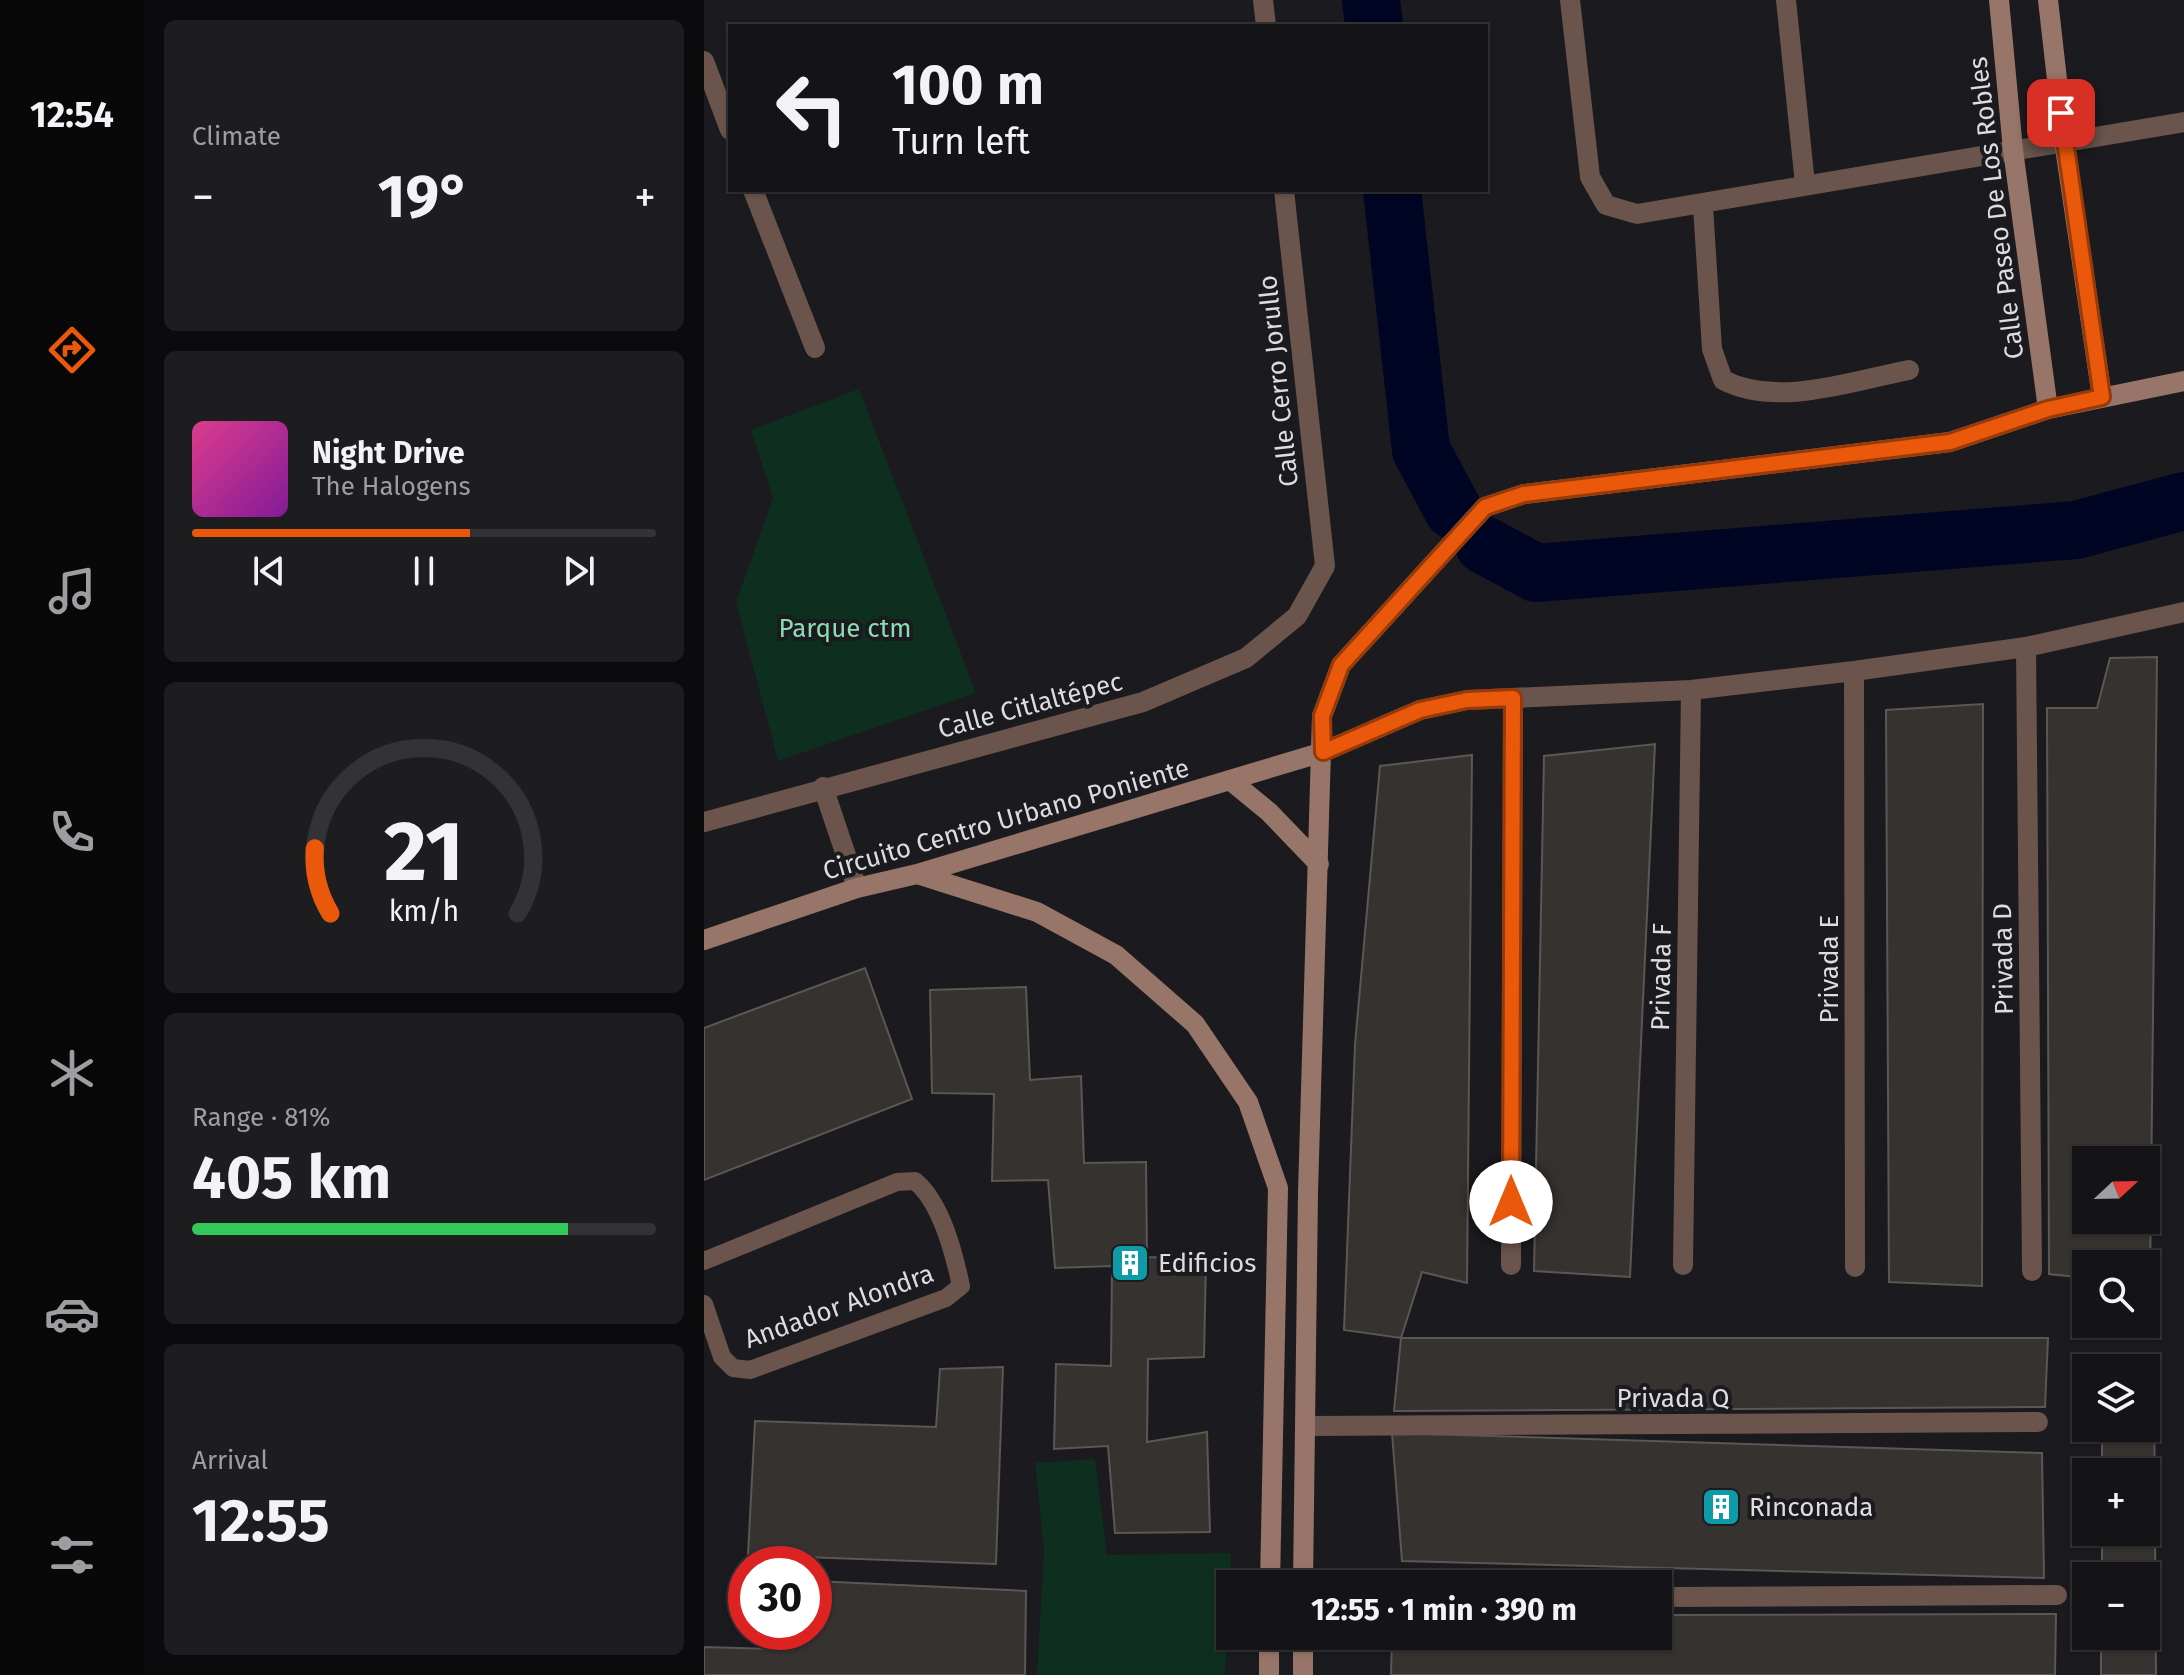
<!DOCTYPE html>
<html lang="en">
<head>
<meta charset="utf-8">
<style>
	body { margin:0; font-family:"Fira Sans",sans-serif; background:#1d1d20; color:#f1f3f6; height:100vh; display:flex; flex-direction:column; font-size:30px; white-space:nowrap }
	* { box-sizing:border-box; margin:0 }
	p { font-size:26px; color:#9d9ea1 }
	.icon { flex:none; width:44px; height:44px; fill:none; stroke:currentColor; stroke-width:2; stroke-linecap:round; stroke-linejoin:round }
	.map { position:relative; flex:1; overflow:hidden }
	.details { display:flex; flex-direction:column; gap:20px; padding:20px; background:#0b0b0d; width:560px }
	.details>* { flex:none }
	.banner { position:absolute; left:24px; top:24px; width:760px; height:168px; border-radius:0px; box-shadow:0 2px 6px #0004,0 0 0 2px #333336; background:#141417; color:#f1f3f6; overflow:hidden }
	.needle { width:52px; rotate:68deg }
	.controls { position:absolute; left:1368px; top:1146px; display:grid; gap:16px }
	.controls a { display:grid; place-items:center; width:88px; height:88px; border-radius:0px; background:#141417; box-shadow:0 2px 6px #0004,0 0 0 2px #333336; font-size:40px }
	.speed { position:absolute; left:24px; top:1546px; display:flex; gap:16px; font-size:40px; font-weight:700; text-align:center }
	.speed>* { display:grid; place-content:center; width:104px; height:104px; border-radius:50%; background:#141417; box-shadow:0 2px 6px #0004,0 0 0 2px #333336; line-height:1 }
	.speed .limit { border:12px solid #d22; background:#fff; color:#111 }
	.pin { position:absolute; display:grid; place-items:center; width:68px; height:68px; color:#fff; margin:-34px; border-radius:16px; box-shadow:0 4px 12px #0006 }
	.me { position:absolute; width:88px; margin:-44px; rotate:0deg; stroke-linejoin:round; filter:drop-shadow(0 0 6px #0008) }
	.turn { display:flex; align-items:center; gap:28px; height:168px; padding:0 32px; font-size:36px }
	.turn .icon { width:104px; height:104px; stroke-width:2.5 }
	.turn b { display:block; font-size:56px; line-height:68px }
	.big { font-size:60px; font-weight:700; line-height:1.1 }
	.details .widget { flex:1; display:flex; flex-direction:column; justify-content:center; gap:12px; min-width:0; padding:0 28px; border-radius:12px; background:#1d1d20 }
	.details .dial { align-items:center; gap:0 }
	.dial svg { height:208px; overflow:visible; fill:none; stroke:#333336; stroke-width:7; stroke-linecap:round; text-anchor:middle }
	.dial text { fill:#f1f3f6; stroke:none }
	.song { display:flex; align-items:center; gap:24px }
	.cover { width:96px; height:96px; border-radius:12px; background:linear-gradient(135deg,hsl(330 70% 55%),hsl(290 70% 35%)) }
	.played { height:8px; border-radius:4px; background:linear-gradient(90deg,#ea580c 60%,#333336 60%) }
	.keys { display:flex; justify-content:space-around; direction:ltr }
	.heat { display:flex; justify-content:space-between; align-items:center; font-size:44px; direction:ltr }
	.charge { height:12px; border-radius:6px; background:linear-gradient(90deg,#34c759 81%,#333336 0) }
	.trip { position:absolute; left:512px; top:1570px; width:456px; height:80px; border-radius:0px; background:#141417; box-shadow:0 2px 6px #0004,0 0 0 2px #333336; font-weight:700; line-height:80px; text-align:center }
	main { display:flex; flex:1; min-height:0 }
	.tab-bar { display:flex; flex-direction:column; width:144px; justify-content:space-around; align-items:center; background:#080809; color:#9d9ea1 }
	.tab-bar .icon { width:56px; height:56px }
	.tab-bar .selected { color:#ea580c }
	.tab-bar b { font-size:36px; color:#f1f3f6 }
	.map>svg:first-child { display:block }
	.green { fill:#0e2f1f }
	.lines { fill:none; stroke-linecap:round; stroke-linejoin:round }
	.river { stroke:#000523; stroke-width:58 }
	.building { fill:#36322f; stroke:#5b5753; stroke-width:2; fill-rule:evenodd }
	.lane { stroke:#6a544c; stroke-width:18 }
	.street { stroke:#6a544c; stroke-width:20 }
	.secondary { stroke:#977568; stroke-width:20 }
	.route-casing { stroke:#983908; stroke-width:20 }
	.route { stroke:#ea580c; stroke-width:14 }
	.labels { text-anchor:middle; stroke-width:8; stroke-linejoin:round; paint-order:stroke }
	.street-label { font-size:26px; fill:#dddde0; stroke:#1a1a1f }
	.park-label { font-size:26px; fill:#8bdcb2; stroke:#1a1a1f }
	.poi-label { font-size:26px; fill:#dddde0; stroke:#1a1a1f; text-anchor:start }
</style>
</head>
<body>
<main>
<nav class="tab-bar">
<b>12:54</b>
<svg class="icon selected" aria-label="directions" viewBox="0 0 24 24"><path d="M12 3l9 9-9 9-9-9zM9 14v-3h6M13 9l2 2-2 2"/></svg>
<svg class="icon" aria-label="music" viewBox="0 0 24 24"><path d="M9 18V5l10-2v13"/><circle cx="6" cy="18" r="3"/><circle cx="16" cy="16" r="3"/></svg>
<svg class="icon" aria-label="phone" viewBox="0 0 24 24"><path d="M5 4h4l2 5-3 2q2 4 5 5l2-3 5 2v4C11 20 4 13 5 4z"/></svg>
<svg class="icon" aria-label="climate" viewBox="0 0 24 24"><path d="M12 3v18M4 7l16 10M4 17L20 7"/></svg>
<svg class="icon" aria-label="car" viewBox="0 0 24 24"><path d="M5 17H2v-5l4-1 3-4h7l3 4 3 1v5h-3M9 17h6M6 11h13"/><circle cx="7" cy="17" r="2"/><circle cx="17" cy="17" r="2"/></svg>
<svg class="icon" aria-label="filters" viewBox="0 0 24 24"><path d="M4 7h16M4 17h16"/><circle cx="9" cy="7" r="2"/><circle cx="15" cy="17" r="2"/></svg>
</nav>
<section class="details">
<div class="widget"><p>Climate</p>
<div class="heat"><a>−</a><b class="big">19°</b><a>+</a></div>
</div>
<div class="widget">
<div class="song"><i class="cover"></i><div><b>Night Drive</b><p>The Halogens</p></div></div>
<div class="played"></div>
<div class="keys"><svg class="icon" aria-label="previous" viewBox="0 0 24 24"><path d="M18 5L8 12l10 7zM5 5v14"/></svg><svg class="icon" aria-label="pause" viewBox="0 0 24 24"><path d="M8 5v14M16 5v14"/></svg><svg class="icon" aria-label="next" viewBox="0 0 24 24"><path d="M6 5l10 7-10 7zM19 5v14"/></svg></div>
</div>
<div class="widget dial"><svg viewBox="0 0 100 80">
<path d="M14 69A42 42 0 1 1 86 69"/>
<path d="M14 69A42 42 0 0 1 8 44" stroke="#ea580c"/>
<text x="50" y="56" font-size="32" font-weight="700">21</text>
<text x="50" y="72" font-size="11">km/h</text>
</svg></div>
<div class="widget"><p>Range · 81%</p><b class="big">405 km</b><div class="charge"></div></div>
<div class="widget"><p>Arrival</p><b class="big">12:55</b></div>
</section>
<div class="map">
<svg width="1480" height="1675" viewBox="0 0 1480 1675">
	<rect width="100%" height="100%" fill="#1a1a1f"/>
	<path class="green" d="M155 389 272 693 74 761 32 602 69 498 47 430Z
		M391 1459 403 1555 527 1553 521 1675H333L340 1551 331 1463Z"/>
	<g class="lines">
		<path class="river" d="M667 0 670 26
			M688 190 717 450 749 510
			M780 545 832 573 1372 530 1480 501"/>
	</g>
	<path class="building" d="M1453 657 1446 1284H1442V1264H1382V1278L1345 1274 1343 708H1393L1406 658ZM1382 1160H1442V1220H1382Z
		M1279 704 1278 1286 1185 1282 1182 710Z
		M951 744 926 1277 830 1271 840 756Z
		M768 755 763 1283 718 1272 697 1338 640 1330 651 1044 676 766Z
		M161 968 208 1099 0 1180V1028Z
		M322 987 326 1080 377 1076 380 1163 442 1162 443 1257 502 1259 500 1357 444 1359 443 1442 503 1432 506 1532 411 1533 404 1446 350 1449 352 1364 407 1366 408 1266 351 1268 344 1180 288 1181 290 1094 228 1093 226 990Z
		M697 1338H1344L1341 1407 690 1411Z
		M299 1367 292 1564 44 1555 51 1421 232 1427 236 1369Z
		M1450 1380 1452 1675H1397V1636H1442V1576H1398V1532H1442V1472H1398V1428H1442V1381Z
		M688 1433 1338 1453 1340 1578 698 1561Z
		M110 1581 322 1591 321 1675H0V1647L71 1649 72 1632H110Z
		M1352 1614 1351 1675H687L688 1636H954V1615Z"/>
	<g class="lines">
		<path class="lane" d="M0 1261 193 1182 211 1181C237 1202 250 1253 257 1286L242 1298 46 1370 29 1368 18 1357 0 1304"/>
		<path class="street" d="M559 0 562 26
			M866 0 886 177 902 205 933 214 1480 122
			M1082 0 1101 184
			M0 61 26 130
			M49 190 111 348
			M999 206 1008 349 1019 380C1074 408 1148 381 1205 370
			M1322 647 1328 1271
			M1150 671 1151 1267
			M619 752 716 710 763 700 987 690 1150 671 1322 647 1480 612
			M119 787 153 888
			M0 822 439 702 542 658 593 616 621 566 580 190
			M807 1265 809 698
			M979 1265 987 690
			M604 1426 1334 1422
			M954 1597 1353 1595"/>
		<path class="secondary" d="M1295 0 1309 150 1344 409
			M1344 0 1360 141 1398 397
			M526 780 565 812 615 864
			M213 874 333 912 412 955 491 1024 544 1102 574 1188 566 1584
			M0 940 153 888 213 874 619 752
			M599 1584 604 1192 618 716 637 665 781 507 820 494 1246 442 1344 409 1480 381
			M565 1675V1636
			M599 1675V1636"/>
	</g>
	<g class="lines">
		<defs>
			<path id="route" d="M807 1202 809 698 763 700 716 710 619 752 618 716 637 665 781 507 820 494 1246 442 1344 409 1398 397 1357 113"/>
		</defs>
		<use href="#route" class="route-casing"/>
		<use href="#route" class="route"/>
	</g>
	<defs>
		<symbol id="building-square" viewBox="-11 -11 22 22"><rect x="-9" y="-9" width="18" height="18" rx="4" fill="#0f9aa8" stroke="#1a1a1f"/><path d="M-4-6H4V6H1V3H-1V6H-4ZM-2.5-4.3h1.7v1.8h-1.7ZM.8-4.3h1.7v1.8H.8ZM-2.5-1h1.7V.8h-1.7ZM.8-1h1.7V.8H.8Z" fill="#fff"/></symbol>
	</defs>
	<g fill-rule="evenodd">
		<use href="#building-square" x="404" y="1241" width="44" height="44"/>
		<use href="#building-square" x="995" y="1485" width="44" height="44"/>
	</g>
	<g class="labels">
		<g class="street-label">
			<text transform="translate(1292 208) rotate(-97)" y="9">Calle Paseo De Los Robles</text>
			<text transform="translate(574 381) rotate(-96)" y="9">Calle Cerro Jorullo</text>
			<text transform="translate(326 705) rotate(-15)" y="9">Calle Citlaltépec</text>
			<text transform="translate(302 819) rotate(-16)" y="9">Circuito Centro Urbano Poniente</text>
			<text transform="translate(1299 959) rotate(-91)" y="9">Privada D</text>
			<text transform="translate(1125 969) rotate(-90)" y="9">Privada E</text>
			<text transform="translate(957 977) rotate(-89)" y="9">Privada F</text>
			<text transform="translate(135 1306) rotate(-20)" y="9">Andador Alondra</text>
			<text x="969" y="1407">Privada Q</text>
		</g>
		<g class="park-label">
			<text x="141" y="637">Parque ctm</text>
		</g>
		<g class="poi-label">
			<text x="454" y="1272">Edificios</text>
			<text x="1045" y="1516">Rinconada</text>
		</g>
	</g>
</svg>
<div class="controls">
<a><svg class="needle" viewBox="-14 -14 28 28"><path d="M0-13l5 13h-10z" fill="#e53935"/><path d="M0 13l5-13h-10z" fill="#9d9ea1"/></svg></a>
<a><svg class="icon" aria-label="search" viewBox="0 0 24 24"><circle cx="10" cy="10" r="6"/><path d="M15 15l6 6"/></svg></a>
<a><svg class="icon" aria-label="layers" viewBox="0 0 24 24"><path d="M12 4l9 5-9 5-9-5zM3 14l9 5 9-5"/></svg></a>
<a>+</a>
<a>−</a>
</div>
<div class="speed"><div class="limit">30</div></div>
<div class="pin" style="left:1357px;top:113px;background:#d93025"><svg class="icon" aria-label="arrive" viewBox="0 0 24 24"><path d="M6 21V4h12l-3 4 3 4H6"/></svg></div>
<svg class="me" style="left:807px;top:1202px" viewBox="-20 -20 40 40"><circle r="19" fill="#fff"/><path d="M0-13L10 11 0 6-10 11z" fill="#ea580c"/></svg>
<div class="trip">12:55 · 1 min · 390 m</div>
<div class="banner">
<div class="turn"><svg class="icon" aria-label="left" viewBox="0 0 24 24"><path d="M17 20v-9H6M10 6l-5 5 5 5"/></svg><div><b>100 m</b>Turn left</div></div>
</div>
</div>
</main>
</body>
</html>
